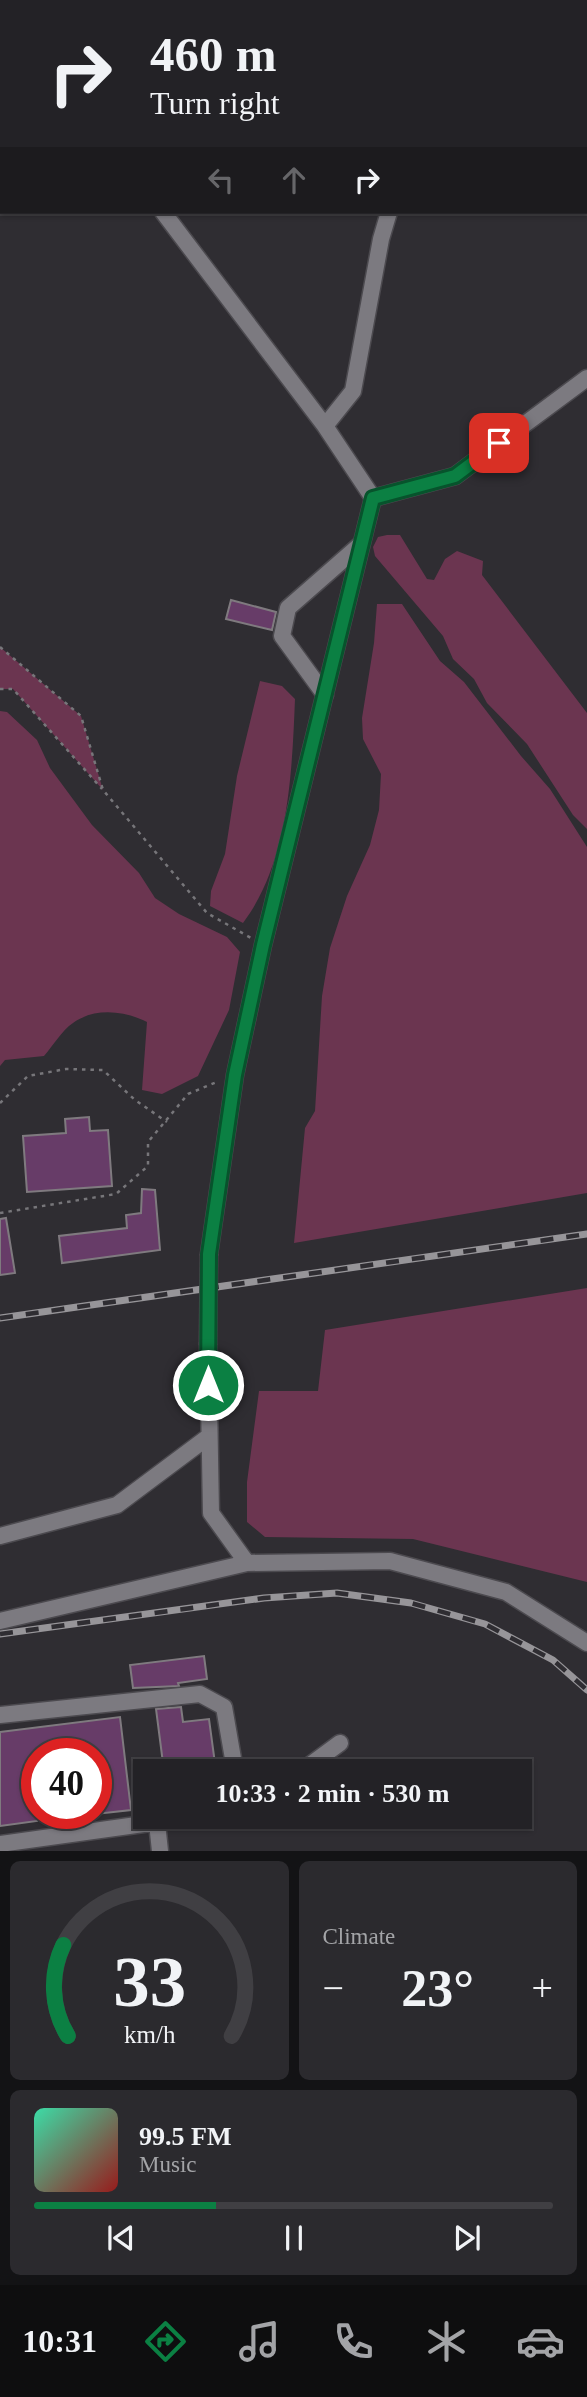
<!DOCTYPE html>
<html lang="en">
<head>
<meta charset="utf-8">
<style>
	body { margin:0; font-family:"Times New Roman",serif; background:#2b2a2e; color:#f1f3f6; height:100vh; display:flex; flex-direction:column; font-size:26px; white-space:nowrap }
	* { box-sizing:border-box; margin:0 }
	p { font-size:23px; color:#a3a4a7 }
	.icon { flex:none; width:38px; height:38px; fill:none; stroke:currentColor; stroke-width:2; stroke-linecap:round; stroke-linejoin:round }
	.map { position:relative; height:1851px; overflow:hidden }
	.details { display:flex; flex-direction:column; gap:10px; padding:10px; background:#131315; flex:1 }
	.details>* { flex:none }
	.banner { position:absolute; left:0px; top:0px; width:588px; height:214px; box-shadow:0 2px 5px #0004,0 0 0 2px #403f43; background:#232226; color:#f1f3f6; overflow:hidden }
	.speed { position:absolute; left:21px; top:1738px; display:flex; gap:14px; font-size:35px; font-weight:700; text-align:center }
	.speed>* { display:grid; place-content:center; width:91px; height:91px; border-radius:50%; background:#232226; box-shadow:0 2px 5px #0004,0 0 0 2px #403f43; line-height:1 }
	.speed .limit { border:10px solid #d22; background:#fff; color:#111 }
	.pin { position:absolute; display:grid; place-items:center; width:60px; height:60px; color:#fff; margin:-30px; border-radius:14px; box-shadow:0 4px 10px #0006 }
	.me { position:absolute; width:77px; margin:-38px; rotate:0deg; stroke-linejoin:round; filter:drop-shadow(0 0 5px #0008) }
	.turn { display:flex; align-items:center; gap:24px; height:147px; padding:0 35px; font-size:32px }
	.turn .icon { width:91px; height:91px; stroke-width:2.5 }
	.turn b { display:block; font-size:49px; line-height:60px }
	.lanes { display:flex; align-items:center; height:66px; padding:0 35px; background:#0003; justify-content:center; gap:35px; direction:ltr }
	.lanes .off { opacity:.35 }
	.big { font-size:52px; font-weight:800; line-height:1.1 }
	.details .widget { flex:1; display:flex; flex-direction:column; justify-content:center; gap:10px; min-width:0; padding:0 24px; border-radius:10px; background:#2b2a2e }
	.details .dial { align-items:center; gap:0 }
	.dial svg { height:182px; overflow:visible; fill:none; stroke:#403f43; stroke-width:7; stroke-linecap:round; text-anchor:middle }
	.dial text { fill:#f1f3f6; stroke:none }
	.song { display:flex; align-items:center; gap:21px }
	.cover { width:84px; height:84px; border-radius:10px; background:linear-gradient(135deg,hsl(160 70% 55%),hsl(0 70% 35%)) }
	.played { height:7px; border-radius:4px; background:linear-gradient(90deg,#0b8043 35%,#403f43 35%) }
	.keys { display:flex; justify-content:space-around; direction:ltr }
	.heat { display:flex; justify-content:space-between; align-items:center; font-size:38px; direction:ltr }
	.details .tiles { flex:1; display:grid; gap:10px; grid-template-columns:1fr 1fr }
	.widget:last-child { grid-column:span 2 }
	.trip { position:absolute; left:133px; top:1759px; width:399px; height:70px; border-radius:0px; background:#232226; box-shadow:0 2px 5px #0004,0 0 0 2px #403f43; font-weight:800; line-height:70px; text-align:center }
	.tabs { display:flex; height:112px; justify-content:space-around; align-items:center; background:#0e0e0f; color:#a3a4a7 }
	.tabs .icon { width:49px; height:49px }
	.tabs .active { color:#0b8043 }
	.tabs b { font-size:32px; color:#f1f3f6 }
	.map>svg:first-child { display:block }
	.green { fill:#6b3550 }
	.building { fill:#673c68; stroke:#7f7a7f; stroke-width:2 }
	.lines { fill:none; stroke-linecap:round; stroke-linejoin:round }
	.minor-casing { stroke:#4c4a4f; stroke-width:19 }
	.path { stroke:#77767a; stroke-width:2.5; stroke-dasharray:3.5 5; stroke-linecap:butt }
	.minor { stroke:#7c7a80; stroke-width:16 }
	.rail-casing { stroke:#979599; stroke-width:7 }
	.rail { stroke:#2f2d32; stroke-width:4.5; stroke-dasharray:13; stroke-linecap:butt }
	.minor-bridge-casing { stroke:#4c4a4f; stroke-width:19; stroke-linecap:butt }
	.minor-bridge { stroke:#7c7a80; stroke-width:16 }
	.route-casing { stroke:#07532c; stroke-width:18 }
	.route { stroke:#0b8043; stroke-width:12 }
</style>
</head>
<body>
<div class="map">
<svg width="587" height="1851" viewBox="0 0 587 1851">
	<rect width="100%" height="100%" fill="#2f2d32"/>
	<path class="green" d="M387 535H400L427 579 434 580 445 559 457 551 483 561 482 575 587 713V829L573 815 527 744 487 703 474 679 453 659 443 636 375 556 373 547 378 537Z
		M377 604H402L440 661 464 682 521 756 550 789 587 847V1193L294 1243 305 1128 315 1111 322 996 330 948 347 896 370 845 379 810 381 774 363 739 362 718 374 643Z
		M0 647 81 716 103 790 13 689H0Z
		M260 681 282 686 295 699C292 772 289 862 243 923L210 906 211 891 225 854 237 776Z
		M0 711 7 712 37 740 50 768 92 825 139 873 155 898 179 914 227 937 240 952 229 1010 198 1076 162 1094 142 1090 147 1022C125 1011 95 1007 73 1023 62 1030 53 1046 44 1056L5 1060 0 1066Z
		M587 1288V1582L413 1539 265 1537 247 1522V1482L259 1391H318L325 1330Z"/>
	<path class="building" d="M231 600 276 612 272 630 226 619Z
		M89 1117 90 1131 108 1130 112 1186 27 1192 23 1136 66 1133 65 1119Z
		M142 1189 155 1190 160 1250 62 1263 59 1236 127 1228 126 1215 141 1213Z
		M6 1218 15 1273 0 1275V1219Z
		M204 1656 207 1679 178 1683 179 1686 133 1688 130 1665Z
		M181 1707 183 1722 209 1719 216 1771H164L156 1709Z
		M120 1717 131 1810 96 1814V1754H37V1821L0 1826V1732Z"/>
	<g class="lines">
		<defs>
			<path id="minor" d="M3 0 4 2
				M398 0 399 2
				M163 212 325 426 373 498 263 945 235 1075 209 1254
				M325 426 353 391 381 239 389 212
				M373 498 455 476 587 378
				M325 695 282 636 288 608 361 544
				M208 1345 211 1513 247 1563 390 1561 506 1592 587 1643
				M0 1536 117 1505 208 1437
				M0 1621 247 1563
				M0 1715 200 1694 224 1707 235 1770
				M302 1771 340 1743
				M157 1823 160 1851
				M0 1844 201 1816"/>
		</defs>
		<use href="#minor" class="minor-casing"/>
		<path class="path" d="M0 647 81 716 103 790 207 913 251 938
			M0 689H13L102 789
			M0 1103 28 1076 66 1069 103 1070 135 1100 167 1122
			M0 1213 116 1194 148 1166V1142L188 1094 219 1081"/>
		<use href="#minor" class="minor"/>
		<defs>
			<path id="rail" d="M0 1318 587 1234
				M0 1634 264 1598 337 1593 411 1603 485 1624 553 1660 587 1690"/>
		</defs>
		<use href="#rail" class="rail-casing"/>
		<use href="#rail" class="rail"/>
		<defs>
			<path id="minor-bridge" d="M208 1345 209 1254"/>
		</defs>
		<use href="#minor-bridge" class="minor-bridge-casing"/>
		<use href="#minor-bridge" class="minor-bridge"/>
	</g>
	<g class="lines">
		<defs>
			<path id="route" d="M208 1385 209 1254 235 1075 263 945 373 498 455 476 499 443"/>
		</defs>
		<use href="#route" class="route-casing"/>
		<use href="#route" class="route"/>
	</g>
</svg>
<div class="speed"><div class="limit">40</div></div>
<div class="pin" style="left:499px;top:443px;background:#d93025"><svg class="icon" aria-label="arrive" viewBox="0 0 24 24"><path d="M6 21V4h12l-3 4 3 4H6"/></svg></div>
<svg class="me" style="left:208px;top:1385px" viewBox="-20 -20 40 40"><circle r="17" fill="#0b8043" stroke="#fff" stroke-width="3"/><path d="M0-11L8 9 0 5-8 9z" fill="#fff"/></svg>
<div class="trip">10:33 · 2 min · 530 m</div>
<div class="banner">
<div class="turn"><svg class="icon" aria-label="right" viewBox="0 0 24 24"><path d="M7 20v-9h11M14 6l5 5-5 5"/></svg><div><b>460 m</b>Turn right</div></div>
<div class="lanes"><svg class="icon off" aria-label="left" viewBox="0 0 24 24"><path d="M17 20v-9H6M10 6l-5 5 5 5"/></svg><svg class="icon off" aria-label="ahead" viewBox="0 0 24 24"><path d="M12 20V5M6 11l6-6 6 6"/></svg><svg class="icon" aria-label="right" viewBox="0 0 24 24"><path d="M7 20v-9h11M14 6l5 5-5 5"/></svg></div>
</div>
</div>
<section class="details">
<div class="tiles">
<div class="widget dial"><svg viewBox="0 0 100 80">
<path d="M14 69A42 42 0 1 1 86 69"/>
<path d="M14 69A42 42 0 0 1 12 29" stroke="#0b8043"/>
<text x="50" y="56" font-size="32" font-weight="700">33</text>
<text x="50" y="72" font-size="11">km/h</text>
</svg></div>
<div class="widget"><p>Climate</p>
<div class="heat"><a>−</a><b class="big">23°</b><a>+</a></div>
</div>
<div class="widget">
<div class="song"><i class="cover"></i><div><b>99.5 FM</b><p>Music</p></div></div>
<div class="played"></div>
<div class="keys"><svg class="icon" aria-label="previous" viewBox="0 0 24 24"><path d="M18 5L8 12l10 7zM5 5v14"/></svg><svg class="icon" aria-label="pause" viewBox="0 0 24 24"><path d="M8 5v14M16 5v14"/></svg><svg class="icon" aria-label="next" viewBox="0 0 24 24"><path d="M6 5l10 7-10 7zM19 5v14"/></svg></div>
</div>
</div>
</section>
<nav class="tabs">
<b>10:31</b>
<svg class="icon active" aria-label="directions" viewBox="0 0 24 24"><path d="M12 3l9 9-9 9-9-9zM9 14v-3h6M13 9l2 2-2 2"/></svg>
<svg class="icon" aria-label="music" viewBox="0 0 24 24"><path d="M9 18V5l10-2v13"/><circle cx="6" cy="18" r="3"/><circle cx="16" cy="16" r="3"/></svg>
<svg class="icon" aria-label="phone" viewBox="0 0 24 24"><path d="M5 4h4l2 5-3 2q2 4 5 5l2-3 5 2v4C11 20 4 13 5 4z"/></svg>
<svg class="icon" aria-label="climate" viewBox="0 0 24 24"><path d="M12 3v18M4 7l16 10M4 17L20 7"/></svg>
<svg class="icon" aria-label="car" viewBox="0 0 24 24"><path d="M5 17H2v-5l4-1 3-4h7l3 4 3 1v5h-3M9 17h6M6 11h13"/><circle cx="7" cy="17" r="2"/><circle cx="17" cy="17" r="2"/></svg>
</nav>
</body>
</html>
